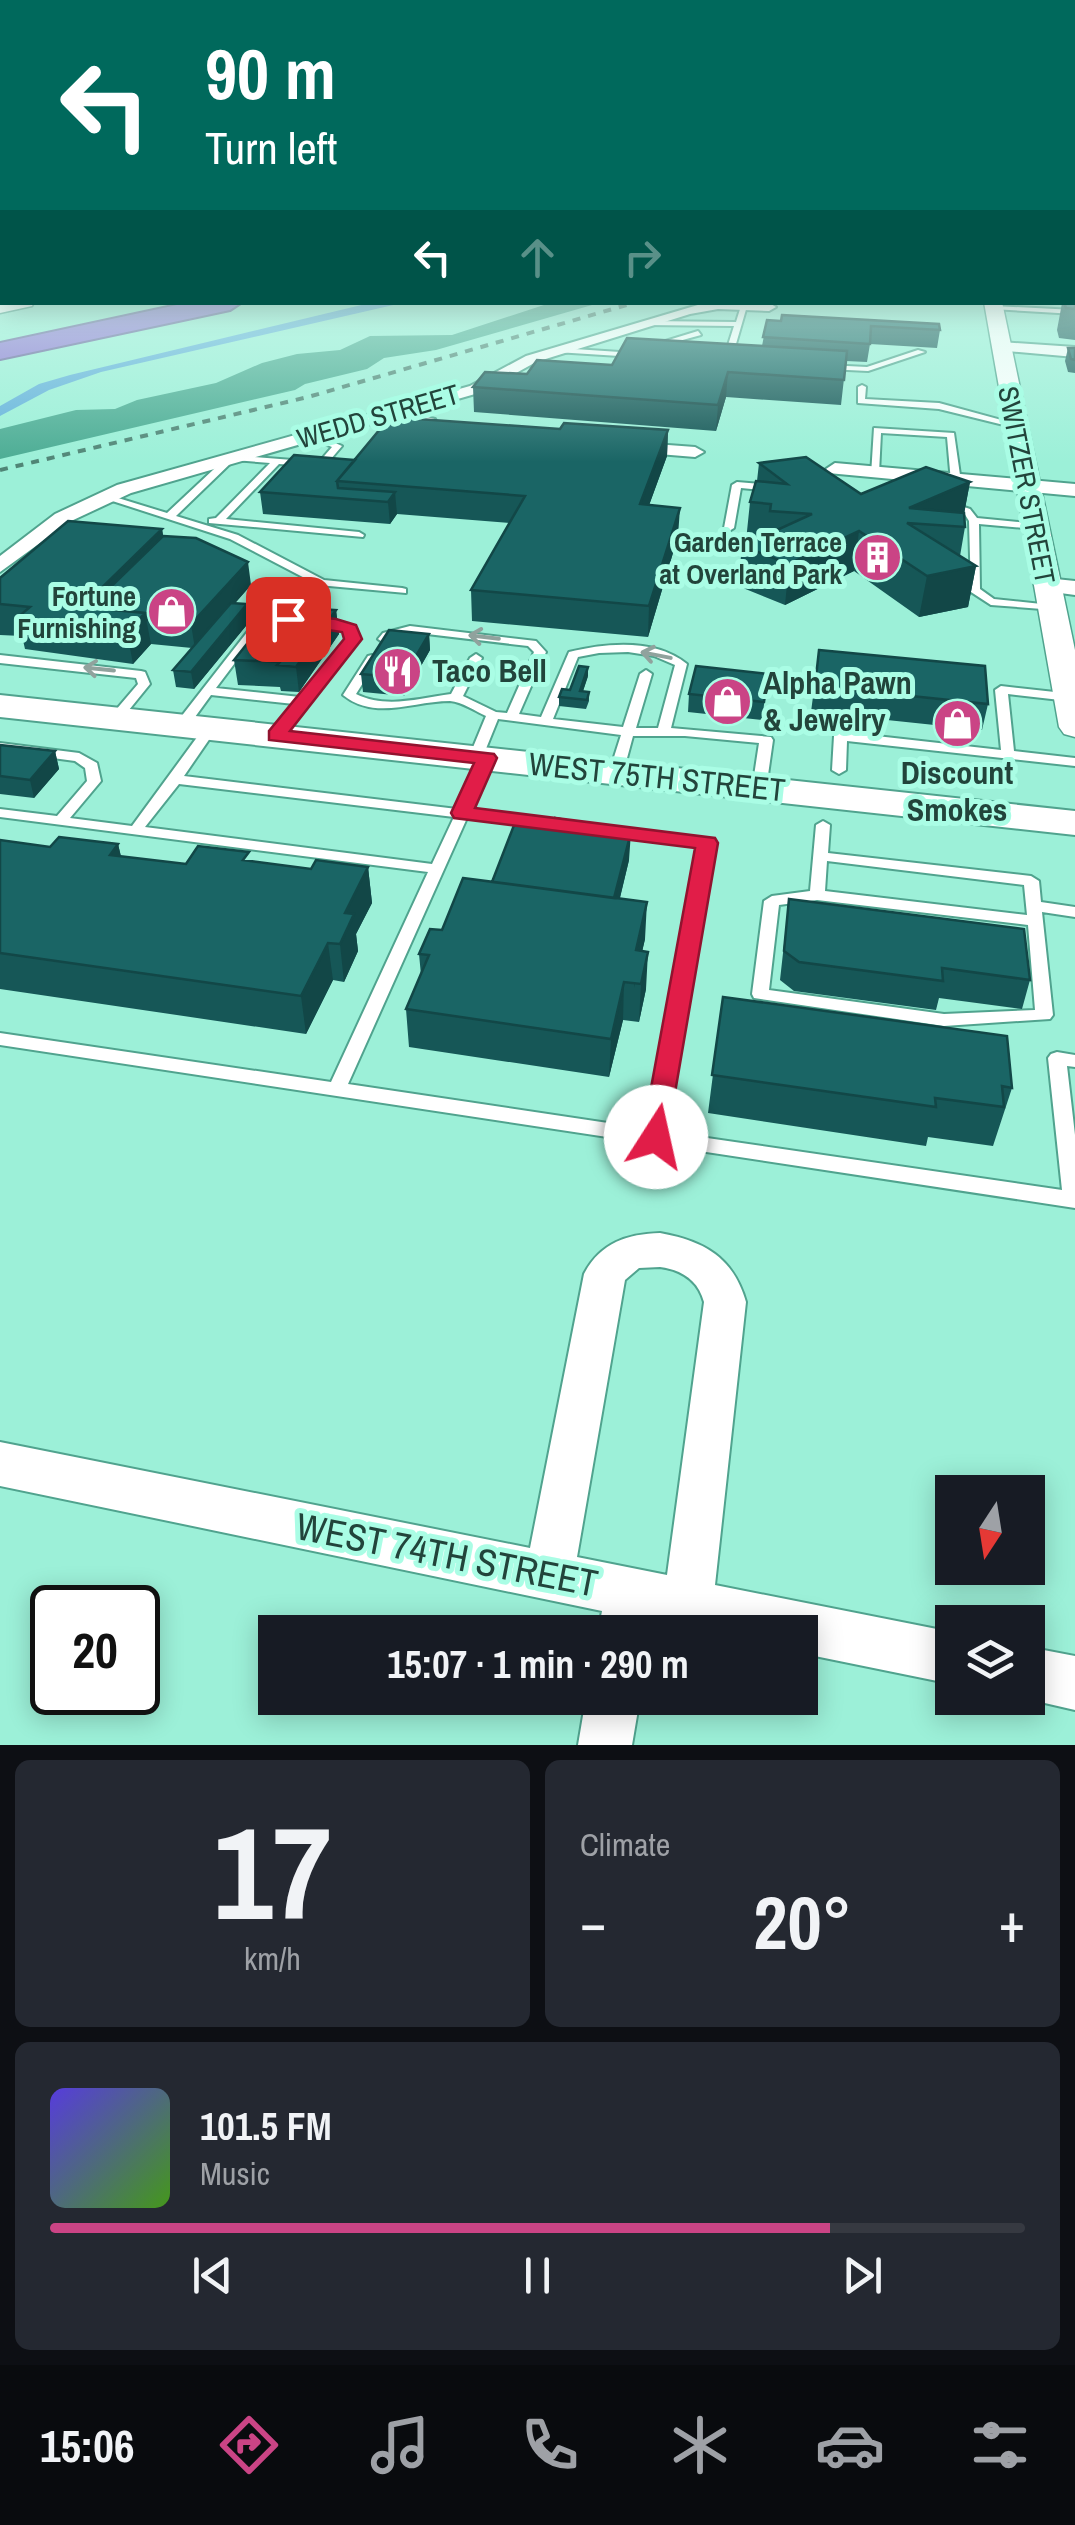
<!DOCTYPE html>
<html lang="en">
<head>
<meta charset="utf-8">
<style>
	body { margin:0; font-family:"Archivo Narrow",sans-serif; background:#242831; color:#f1f3f6; height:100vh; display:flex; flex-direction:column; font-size:38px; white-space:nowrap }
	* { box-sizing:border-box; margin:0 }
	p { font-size:32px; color:#9ea1a6 }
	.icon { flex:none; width:55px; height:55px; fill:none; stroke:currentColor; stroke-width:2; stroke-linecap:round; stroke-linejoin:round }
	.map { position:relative; height:1745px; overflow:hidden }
	.drawer { display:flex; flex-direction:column; gap:15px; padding:15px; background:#0d0f14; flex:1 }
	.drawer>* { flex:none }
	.banner { position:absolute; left:0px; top:0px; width:1075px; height:305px; box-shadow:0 5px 25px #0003; background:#00695c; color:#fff; overflow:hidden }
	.needle { width:65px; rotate:192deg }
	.buttons { position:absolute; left:935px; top:1475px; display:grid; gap:20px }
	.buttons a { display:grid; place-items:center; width:110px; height:110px; border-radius:0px; background:#171b24; box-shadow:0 5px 25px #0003; font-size:50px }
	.speed { position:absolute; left:30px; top:1585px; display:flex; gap:20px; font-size:50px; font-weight:700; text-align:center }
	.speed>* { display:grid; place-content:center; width:130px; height:130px; border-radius:50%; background:#171b24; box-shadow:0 5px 25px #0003; line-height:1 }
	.speed .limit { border:5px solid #111; border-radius:15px; background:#fff; color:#111 }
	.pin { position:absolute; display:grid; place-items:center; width:85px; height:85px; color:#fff; margin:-42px; border-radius:20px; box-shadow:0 5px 15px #0006 }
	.me { position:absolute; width:110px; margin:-55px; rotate:10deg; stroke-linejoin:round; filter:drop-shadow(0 0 8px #0008) }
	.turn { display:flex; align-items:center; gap:35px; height:210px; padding:0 40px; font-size:45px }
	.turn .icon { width:130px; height:130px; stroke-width:2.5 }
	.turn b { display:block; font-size:70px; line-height:85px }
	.lanes { display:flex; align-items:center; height:95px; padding:0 40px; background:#0003; justify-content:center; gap:50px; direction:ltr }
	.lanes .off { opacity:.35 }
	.big { font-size:75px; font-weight:700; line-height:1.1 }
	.drawer .widget { flex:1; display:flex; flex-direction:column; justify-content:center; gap:15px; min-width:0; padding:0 35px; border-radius:15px; background:#242831 }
	.drawer .dial { align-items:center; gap:0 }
	.dial b { font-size:130px; line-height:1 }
	.song { display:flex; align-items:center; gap:30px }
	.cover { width:120px; height:120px; border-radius:15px; background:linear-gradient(135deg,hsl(250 70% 55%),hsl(100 70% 35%)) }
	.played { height:10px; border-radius:5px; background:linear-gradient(90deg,#ca4485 80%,#363941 80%) }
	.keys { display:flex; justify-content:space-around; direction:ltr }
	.heat { display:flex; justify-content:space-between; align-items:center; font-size:55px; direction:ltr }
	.drawer .tiles { flex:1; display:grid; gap:15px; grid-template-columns:1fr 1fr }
	.widget:last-child { grid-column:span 2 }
	.trip { position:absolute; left:258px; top:1615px; width:560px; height:100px; border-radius:0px; background:#171b24; box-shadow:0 5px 25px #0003; font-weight:700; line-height:100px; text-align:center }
	.dock { display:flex; height:160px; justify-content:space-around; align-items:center; background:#090b0e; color:#9ea1a6 }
	.dock .icon { width:70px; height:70px }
	.dock .active { color:#ca4485 }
	.dock b { font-size:45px; color:#f1f3f6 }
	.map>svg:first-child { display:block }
	.forest { fill:#4cac94 }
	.water { fill:#64b1dc }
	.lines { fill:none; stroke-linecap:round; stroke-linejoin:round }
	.service-casing { stroke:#50a38e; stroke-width:4 }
	.minor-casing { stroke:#50a38e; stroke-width:4 }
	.tertiary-casing { stroke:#50a38e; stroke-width:3 }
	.secondary-casing { stroke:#50a38e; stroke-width:4 }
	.motorway-casing { stroke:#6a649f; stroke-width:4 }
	.service { fill:#fff; fill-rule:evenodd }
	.minor { fill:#fff; fill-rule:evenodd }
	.tertiary { fill:#fff; fill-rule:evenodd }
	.secondary { fill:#fff; fill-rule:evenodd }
	.motorway { fill:#9076d5; fill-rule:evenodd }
	.rail { stroke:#508576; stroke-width:4; stroke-dasharray:8 8; stroke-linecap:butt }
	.wall { fill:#165757 }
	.shaded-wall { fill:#124747 }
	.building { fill:#1a6565; stroke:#124747; stroke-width:2.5 }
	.oneway { stroke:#90a29d }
	.route { fill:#e11d48; stroke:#92132f; stroke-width:2.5 }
	.labels { text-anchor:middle; stroke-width:10; stroke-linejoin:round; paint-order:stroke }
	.far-street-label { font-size:28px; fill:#22443b; stroke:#aafde5 }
	.far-poi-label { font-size:28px; font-weight:bold; fill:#22443b; stroke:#aafde5; text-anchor:end }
	.poi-label { font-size:32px; font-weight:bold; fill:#22443b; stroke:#aafde5; text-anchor:start }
	.street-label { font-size:32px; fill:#22443b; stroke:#aafde5 }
	.near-street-label { font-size:38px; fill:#22443b; stroke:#aafde5 }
</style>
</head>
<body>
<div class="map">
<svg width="1075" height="1745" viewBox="0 0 1075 1745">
	<rect width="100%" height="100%" fill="#9cf0d8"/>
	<path class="forest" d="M550 303H599L436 350 384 358 367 369 305 384 295 390 0 459V429L76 410 115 409 137 400 216 383 262 363 297 354 340 350 370 336 452 335Z"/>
	<path class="water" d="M374 302 402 303 101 372 49 390 0 416V406L39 384 70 375Z"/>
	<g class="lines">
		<defs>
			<path id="service" d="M1072 234H1075V238H1072Z
				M2 268V272L0 273V269Z
				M0 281 2 282V286L0 285Z
				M744 304 747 306 731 361 727 363 723 361 734 326 647 325 643 323 647 321 736 322 741 306Z
				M994 306 1075 310V314L992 309Z
				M698 331 701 335 653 348 649 346Z
				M559 348 635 353 639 355 635 357 556 352Z
				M918 350 925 352 868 371 827 369 823 367 827 365 867 367Z
				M862 385 866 387 865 399 939 403 1020 425 1016 428 939 409 858 403V387Z
				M392 409 435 419 436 421 432 424 389 414 388 412Z
				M874 428 954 433 961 482 956 485 951 482 947 437 881 433 879 473 871 475Z
				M307 433H313L342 446 324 467 279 464 226 519 359 532 364 535 363 537 209 523V519L216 518 270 463 234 460 176 516 238 535 324 580 402 588 406 589V593L318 585 230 539 100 497 105 494 167 513 229 455 319 462 332 447 307 437Z
				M737 482 772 485 777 488 772 491 741 488 734 528 729 531 724 528 732 485Z
				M949 502 970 509 977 518 1039 524 1040 526 1035 529 979 524 980 589 994 599 1051 605 1055 606V610L991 605 971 592 969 521 964 513 946 507 944 505Z
				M277 619 281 620V624L256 635 216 688 300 697 347 639 345 631 315 624V620L354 627 359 639 281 738H271L269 735 294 704 211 695 187 728H177L176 725 177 722 248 631Z
				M410 626 536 641 546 652 519 714 541 717 569 652C606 643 655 638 687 664L671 728 771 737 773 740 766 789 759 793 752 789 759 743 685 736H633L623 773 616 777 609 773 621 735 498 719 483 756H492L494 759 471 810 533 818 540 822 533 826 467 818 348 1084 648 1129 699 846 610 835 603 831 610 827 707 839 714 843 666 1132 1062 1190 1048 1058 1051 1054 1057 1052 1075 1055V1067L1067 1066 1075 1135V1208L0 1045V1033L331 1082 428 872 0 817V809L57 816 87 781 85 768 75 761 0 751V743L79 753 97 763 101 781 70 818 132 826 206 725 211 724 217 728 184 776 457 809 480 760H471L469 757 486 716C475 711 462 702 450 701 413 701 375 721 343 695L368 656 372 655 378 659 356 694C386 709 420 698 451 694L470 658 476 654 482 658 463 696 496 712 507 713 534 652 528 646 410 632 391 637 384 643 378 639 383 633ZM628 652 654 656 675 665 658 728H636L652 674 646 670 640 674 623 727 553 719 578 657 599 653ZM179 784 454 817 432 864 145 827Z
				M0 655 141 671 145 672 150 684 120 721 115 722 109 718 138 684 136 678 0 663Z
				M1001 686 1073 694V700L1069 701 1008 694 1014 751 1075 758V766L847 741 846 770 839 774 832 770 834 736 841 732 1001 750 995 690Z
				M823 821 830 825 828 853 1031 876 1039 881 1041 902 1075 907V917L1042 912 1053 1015 1050 1019 944 1026 754 998 752 994 764 901 772 896 810 891 816 825ZM827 861 1024 885 1027 915 825 891ZM817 900 1028 925 1035 1010 944 1014 769 990 779 905Z"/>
			<path id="minor" d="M1072 249H1075V257H1072Z
				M708 302 769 303 776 307 769 311 718 309 690 314 536 362 482 392 131 493 69 522 0 572V556L55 514 117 485 470 386 526 356Z
				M1001 342 1075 347V357L996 350V344Z
				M628 442 695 447 704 452 695 457 622 451V443Z
				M835 463 1075 484V496L828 473 826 469Z
				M1046 578 1075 581V595L1038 590 1035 585 1038 580Z
				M660 1233C704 1241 733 1257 746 1302L715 1585 952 1632V1684L800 1653V1632H704L651 1622 650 1632H598L602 1611 0 1486V1442L530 1548 584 1274C600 1243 627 1234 660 1233ZM660 1267C682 1270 698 1280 704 1302L667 1575 577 1557 625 1280 639 1268Z
				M1028 1647 1075 1656V1710L1023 1698H1028Z
				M586 1698H640L632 1745H578Z"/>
			<path id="tertiary" d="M34 302 32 306 0 313V303Z
				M984 302H1002L1075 650V737L1064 734 1059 727Z"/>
			<path id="secondary" d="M0 695 1075 811V835L0 717Z"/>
			<path id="motorway" d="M191 302H242L230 310 0 359V343Z"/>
		</defs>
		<use href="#service" class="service-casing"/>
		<use href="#minor" class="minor-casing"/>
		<use href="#tertiary" class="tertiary-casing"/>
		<use href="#secondary" class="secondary-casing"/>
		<use href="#motorway" class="motorway-casing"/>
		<use href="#service" class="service"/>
		<use href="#minor" class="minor"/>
		<use href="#tertiary" class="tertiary"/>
		<use href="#secondary" class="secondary"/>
		<use href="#motorway" class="motorway"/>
		<path class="rail" d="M0 470 308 397 637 302"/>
	</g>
	<path class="wall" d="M1072 260H1075V340L1059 338 1057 330 1062 303 1056 302H1072Z
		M767 320 940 330 937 348 870 344 867 362 846 361 841 405 726 397 716 431 474 412 473 387 527 374 762 346Z
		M1068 348H1075V373L1068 372 1065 361Z
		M560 429 668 430 667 456 649 505 678 536 648 637 472 621 471 590 510 523 397 514 390 524 263 514 260 492 355 460Z
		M759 463 861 494 970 482 964 513 965 527 960 556 976 566 968 607 919 617 854 571 785 605 738 586 742 546 750 542 746 541 750 502 757 481Z
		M162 529 163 536 251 585 235 603 247 604 250 621 194 689 176 687 173 670 192 648 151 644 133 664 25 649 22 636 0 635V578Z
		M295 607V612L316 613 336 610 339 634 299 692 281 691 280 687 238 685 234 660Z
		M429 634 430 650 404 696 363 692 361 674Z
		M819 650 988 704 982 730 811 712Z
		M768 674 762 720 688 712 689 694Z
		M588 676 583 691 589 692V701L586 709 559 706V697Z
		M0 745 55 751 59 769 34 798 0 794Z
		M0 840 50 847 118 844 121 856 186 864 250 861 311 869 368 867 372 903 356 934 358 951 344 982 333 980 306 1034 0 989Z
		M629 860 620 898 645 939 642 951 646 989 639 1022 623 1020 609 1077 409 1047 406 1009 421 975 419 954 492 882Z
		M789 899 1030 980 1022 1009 939 998 936 1010 794 991 780 980Z
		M723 997 1012 1088 993 1146 928 1137 926 1146 708 1113Z"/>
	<path class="shaded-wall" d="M728 372 726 397 716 431 718 405Z
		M668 430 667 456 639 533 640 504Z
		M970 482 963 520 909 508Z
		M395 492 397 514 390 524 388 502Z
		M680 508 678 536 648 637 649 606Z
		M162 529 167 559 110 616 82 607Z
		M859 531 854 571 785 605 789 564Z
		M248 562 251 585 195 649 191 624Z
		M976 566 968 607 919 617 927 576Z
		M247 604 250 621 194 689 191 672Z
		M336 610 339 634 299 692 296 667Z
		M145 613 151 644 133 664 127 632Z
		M429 634 430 650 404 696 403 678Z
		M588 667V676L580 700V691Z
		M55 751 59 769 34 798 30 780Z
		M631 832 629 860 611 934 612 906Z
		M118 844 126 880 110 855Z
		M368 867 372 903 356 934 358 951 344 982 340 944 345 913Z
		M647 902 645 939 634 988 636 950Z
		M328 943 333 980 306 1034 301 996Z
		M648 952 646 989 639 1022 641 984Z
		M624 982 623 1020 609 1077 611 1039Z"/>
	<path class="building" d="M1072 260H1075V282H1072Z
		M1072 300H1075V309L1066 308 1064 302H1072Z
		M782 315 939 324 940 330 871 326 870 344 763 337 767 320 781 321Z
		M627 338 847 351 844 380 728 372 718 405 473 387 485 372 527 374 537 360 612 365Z
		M1068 348H1075V360L1071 359Z
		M390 417 560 429 564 423 668 430 640 504 680 508 649 606 471 590 525 496 337 481Z
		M294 455 355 460 337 481 338 488 395 492 388 502 260 492Z
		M806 457 861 494 926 467 970 482 909 508 964 513 965 527 907 523 976 566 927 576 859 531 789 564 742 546 812 514 770 511 771 504 750 502 756 481 787 484 759 463Z
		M68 521 162 529 82 607 145 613 127 632 17 618 30 607 0 604V578Z
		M163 536 196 538 248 562 191 624 146 620 145 613 90 607Z
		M231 603 247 604 191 672 173 670Z
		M278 605 295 607 291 611 316 613 319 609 336 610 296 667 277 665 280 662 234 660Z
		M389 630 429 634 403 678 361 674Z
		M819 650 985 666 988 704 815 686Z
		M579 666 588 667 580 691 589 692 587 700 559 697 562 689 570 690Z
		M696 666 768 674 764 702 689 694Z
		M0 745 55 751 30 780 0 776Z
		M555 818 631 832 614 898 492 882 516 820 553 824Z
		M59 837 118 844 110 855 186 864 198 846 249 852 243 860 311 869 316 860 368 867 345 913 354 914 340 944 328 943 301 996 0 953V840L50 847Z
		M463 878 647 902 636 950 648 952 641 984 624 982 611 1039 406 1009 429 955 419 954 430 929 442 930Z
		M789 899 1024 929 1030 980 942 968 943 981 799 962 784 951Z
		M723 997 1007 1036 1012 1088 1002 1086 1004 1107 935 1098 936 1107 712 1075Z"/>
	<defs><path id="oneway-shaft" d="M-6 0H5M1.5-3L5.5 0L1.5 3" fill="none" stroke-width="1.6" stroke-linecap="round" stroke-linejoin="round" transform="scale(2.5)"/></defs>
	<g class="oneway">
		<use href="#oneway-shaft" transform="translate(484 637) rotate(-173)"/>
		<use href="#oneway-shaft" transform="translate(656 655) rotate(-169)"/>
		<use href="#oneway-shaft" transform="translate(99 669) rotate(-174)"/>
	</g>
	<linearGradient id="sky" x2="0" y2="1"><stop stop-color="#73b3e3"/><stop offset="0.47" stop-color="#d2f8ed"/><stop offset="1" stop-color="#d2f8ed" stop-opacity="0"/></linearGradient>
	<rect width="1075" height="462" fill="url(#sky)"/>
	<path class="route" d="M288 614 336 619 356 625 362 639 290 731 494 754 497 758 475 808 715 838 718 843 666 1145 656 1148 646 1145 642 1137 695 848 454 818 451 813 474 763 269 740V731L344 639 342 632 282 623 280 619Z"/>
	<defs>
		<symbol id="building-disc" viewBox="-11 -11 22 22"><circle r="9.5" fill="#ca4485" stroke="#aafde5"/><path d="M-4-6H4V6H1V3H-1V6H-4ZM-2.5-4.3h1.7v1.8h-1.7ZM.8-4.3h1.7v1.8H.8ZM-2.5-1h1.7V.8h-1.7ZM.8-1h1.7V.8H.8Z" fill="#fff"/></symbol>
		<symbol id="shop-disc" viewBox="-11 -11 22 22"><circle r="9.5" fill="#ca4485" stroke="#aafde5"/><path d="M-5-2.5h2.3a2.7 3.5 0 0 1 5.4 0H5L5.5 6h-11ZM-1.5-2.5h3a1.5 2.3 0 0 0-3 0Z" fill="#fff"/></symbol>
		<symbol id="restaurant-disc" viewBox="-11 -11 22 22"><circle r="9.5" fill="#ca4485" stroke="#aafde5"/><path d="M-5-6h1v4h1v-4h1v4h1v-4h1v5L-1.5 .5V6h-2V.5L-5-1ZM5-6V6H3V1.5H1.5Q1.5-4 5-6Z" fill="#fff"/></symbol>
	</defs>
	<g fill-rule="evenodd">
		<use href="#building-disc" x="850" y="530" width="55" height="55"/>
		<use href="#shop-disc" x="144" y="584" width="55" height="55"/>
		<use href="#restaurant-disc" x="370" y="644" width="55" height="55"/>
		<use href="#shop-disc" x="700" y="674" width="55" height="55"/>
		<use href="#shop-disc" x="930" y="696" width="55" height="55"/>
	</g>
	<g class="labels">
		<g class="far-street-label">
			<text transform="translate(378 416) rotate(-16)" y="10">WEDD STREET</text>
			<text transform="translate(1027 485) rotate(79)" y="10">SWITZER STREET</text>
		</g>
		<g class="far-poi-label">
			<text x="842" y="552">Garden Terrace<tspan x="842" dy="32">at Overland Park</tspan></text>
			<text x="136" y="606">Fortune<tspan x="136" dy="32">Furnishing</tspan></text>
		</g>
		<g class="poi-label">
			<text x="432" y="682">Taco Bell</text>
			<text x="763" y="694">Alpha Pawn<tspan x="763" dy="37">&amp; Jewelry</tspan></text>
			<text x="957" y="784" text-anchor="middle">Discount<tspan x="957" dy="37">Smokes</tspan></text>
		</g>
		<g class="street-label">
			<text transform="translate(657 777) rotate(6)" y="11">WEST 75TH STREET</text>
		</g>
		<g class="near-street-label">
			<text transform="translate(447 1555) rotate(11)" y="13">WEST 74TH STREET</text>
		</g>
	</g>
</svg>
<div class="buttons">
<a><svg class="needle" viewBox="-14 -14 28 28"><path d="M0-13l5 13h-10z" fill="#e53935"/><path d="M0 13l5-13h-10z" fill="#9ea1a6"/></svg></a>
<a><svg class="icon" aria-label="layers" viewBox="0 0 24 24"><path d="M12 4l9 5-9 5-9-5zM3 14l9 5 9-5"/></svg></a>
</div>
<div class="speed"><div class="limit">20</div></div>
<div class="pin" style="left:288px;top:619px;background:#d93025"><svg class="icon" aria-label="arrive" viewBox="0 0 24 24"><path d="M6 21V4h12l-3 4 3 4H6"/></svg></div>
<svg class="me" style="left:656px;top:1137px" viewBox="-20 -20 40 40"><circle r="19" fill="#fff"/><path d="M0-13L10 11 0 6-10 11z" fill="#e11d48"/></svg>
<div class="trip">15:07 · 1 min · 290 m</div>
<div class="banner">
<div class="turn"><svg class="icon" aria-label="left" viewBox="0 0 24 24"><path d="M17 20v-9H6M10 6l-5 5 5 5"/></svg><div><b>90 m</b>Turn left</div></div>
<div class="lanes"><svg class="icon" aria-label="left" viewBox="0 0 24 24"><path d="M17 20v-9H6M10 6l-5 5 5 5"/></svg><svg class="icon off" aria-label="ahead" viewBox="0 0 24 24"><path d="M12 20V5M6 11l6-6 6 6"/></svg><svg class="icon off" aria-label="right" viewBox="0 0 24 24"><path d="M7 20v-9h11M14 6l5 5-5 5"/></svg></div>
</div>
</div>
<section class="drawer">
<div class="tiles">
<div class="widget dial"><b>17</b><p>km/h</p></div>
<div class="widget"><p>Climate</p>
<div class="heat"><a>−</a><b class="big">20°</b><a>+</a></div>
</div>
<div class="widget">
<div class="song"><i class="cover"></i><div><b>101.5 FM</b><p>Music</p></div></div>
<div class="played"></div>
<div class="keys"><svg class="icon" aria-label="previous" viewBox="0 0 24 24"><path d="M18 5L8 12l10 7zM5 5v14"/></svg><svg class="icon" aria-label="pause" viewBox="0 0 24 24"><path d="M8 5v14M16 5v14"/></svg><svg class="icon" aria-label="next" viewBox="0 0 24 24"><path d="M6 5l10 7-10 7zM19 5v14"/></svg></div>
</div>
</div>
</section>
<nav class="dock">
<b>15:06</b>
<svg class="icon active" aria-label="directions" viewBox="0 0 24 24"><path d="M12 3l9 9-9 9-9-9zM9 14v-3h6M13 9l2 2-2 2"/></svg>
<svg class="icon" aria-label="music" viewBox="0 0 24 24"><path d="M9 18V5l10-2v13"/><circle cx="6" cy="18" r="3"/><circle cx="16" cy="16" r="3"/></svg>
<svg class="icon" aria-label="phone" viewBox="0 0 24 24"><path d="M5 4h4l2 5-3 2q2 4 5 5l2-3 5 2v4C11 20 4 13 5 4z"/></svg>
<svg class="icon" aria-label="climate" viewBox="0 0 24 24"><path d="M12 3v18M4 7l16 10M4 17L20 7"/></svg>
<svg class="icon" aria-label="car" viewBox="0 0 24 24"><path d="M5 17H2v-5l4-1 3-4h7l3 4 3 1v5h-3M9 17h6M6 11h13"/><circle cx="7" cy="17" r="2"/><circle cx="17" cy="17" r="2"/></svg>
<svg class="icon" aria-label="filters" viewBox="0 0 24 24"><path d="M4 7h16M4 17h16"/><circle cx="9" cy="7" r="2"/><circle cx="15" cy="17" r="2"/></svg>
</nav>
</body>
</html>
